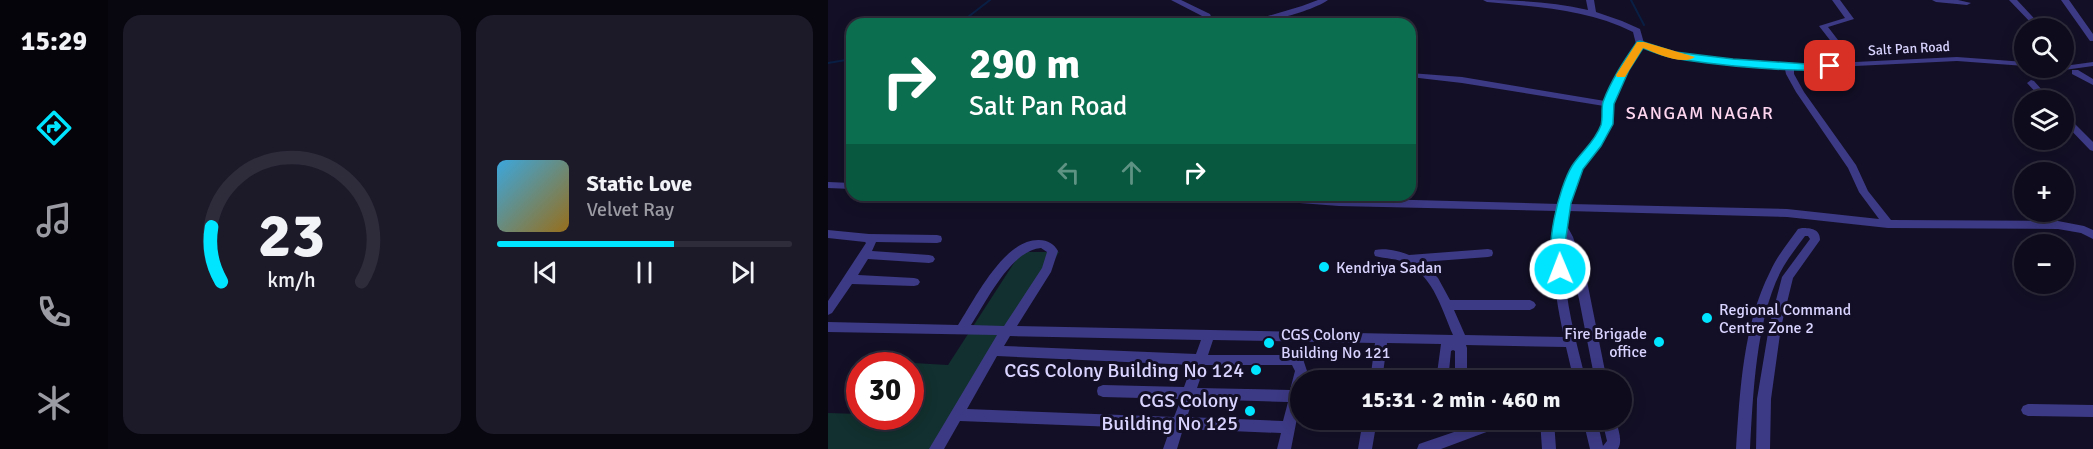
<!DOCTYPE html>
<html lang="en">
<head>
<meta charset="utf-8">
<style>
	body { margin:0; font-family:Signika,sans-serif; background:#1c1929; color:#f1f3f6; height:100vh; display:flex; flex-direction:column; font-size:22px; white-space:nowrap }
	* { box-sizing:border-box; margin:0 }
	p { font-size:20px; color:#9b9ba3 }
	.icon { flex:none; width:33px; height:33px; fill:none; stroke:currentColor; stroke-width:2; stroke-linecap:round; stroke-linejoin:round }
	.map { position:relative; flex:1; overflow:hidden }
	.details { display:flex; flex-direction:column; gap:15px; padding:15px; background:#08060f; width:720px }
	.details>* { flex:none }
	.top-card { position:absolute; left:18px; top:18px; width:570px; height:183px; border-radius:18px; box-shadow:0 3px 15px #0003,0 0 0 2px #2e2b3b; background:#0b6e4f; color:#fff; overflow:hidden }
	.controls { position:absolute; left:1186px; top:18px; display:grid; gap:12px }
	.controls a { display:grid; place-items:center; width:60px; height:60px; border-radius:50%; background:#0e0b1c; box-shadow:0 3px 15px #0003,0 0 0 2px #2e2b3b; font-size:30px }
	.speed { position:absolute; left:18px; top:352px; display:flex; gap:12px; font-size:30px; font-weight:700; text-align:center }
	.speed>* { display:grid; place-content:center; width:78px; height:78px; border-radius:50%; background:#0e0b1c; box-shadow:0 3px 15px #0003,0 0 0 2px #2e2b3b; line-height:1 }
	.speed .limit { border:9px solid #d22; background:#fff; color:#111 }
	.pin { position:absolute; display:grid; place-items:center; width:51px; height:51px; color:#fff; margin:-26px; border-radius:12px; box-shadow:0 3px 9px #0006 }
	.me { position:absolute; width:66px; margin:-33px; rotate:359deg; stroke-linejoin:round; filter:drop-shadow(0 0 4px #0008) }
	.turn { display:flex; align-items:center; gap:21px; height:126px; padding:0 24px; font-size:27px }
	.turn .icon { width:78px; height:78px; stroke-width:2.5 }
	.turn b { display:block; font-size:42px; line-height:51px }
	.lanes { display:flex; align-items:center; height:57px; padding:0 24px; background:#0003; justify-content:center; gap:30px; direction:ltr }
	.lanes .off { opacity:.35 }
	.details .tile { flex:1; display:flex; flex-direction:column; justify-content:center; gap:9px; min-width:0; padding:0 21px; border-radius:18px; background:#1c1929 }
	.details .dial { align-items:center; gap:0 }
	.dial svg { height:156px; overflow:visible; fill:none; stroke:#2e2b3b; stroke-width:7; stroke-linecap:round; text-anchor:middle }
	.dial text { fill:#f1f3f6; stroke:none }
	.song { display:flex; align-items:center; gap:18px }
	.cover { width:72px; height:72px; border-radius:9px; background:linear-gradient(135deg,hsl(200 70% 55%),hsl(40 70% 35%)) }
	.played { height:6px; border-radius:3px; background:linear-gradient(90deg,#00e5ff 60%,#2e2b3b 60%) }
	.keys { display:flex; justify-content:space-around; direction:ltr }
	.details .tiles { flex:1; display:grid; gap:15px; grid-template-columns:repeat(2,1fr) }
	.trip { position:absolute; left:462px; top:370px; width:342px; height:60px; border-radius:30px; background:#0e0b1c; box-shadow:0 3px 15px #0003,0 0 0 2px #2e2b3b; font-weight:700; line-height:60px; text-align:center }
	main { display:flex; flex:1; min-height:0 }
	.tab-bar { display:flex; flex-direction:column; width:108px; justify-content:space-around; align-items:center; background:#06040b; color:#9b9ba3 }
	.tab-bar .icon { width:42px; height:42px }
	.tab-bar .active { color:#00e5ff }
	.tab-bar b { font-size:27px; color:#f1f3f6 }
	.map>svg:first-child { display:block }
	.green { fill:#12302f }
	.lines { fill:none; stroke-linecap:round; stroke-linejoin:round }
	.stream { stroke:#0a1f44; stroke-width:2 }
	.street { fill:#3d3a85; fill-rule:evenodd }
	.route { fill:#00e5ff; stroke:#0095a6; stroke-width:1.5 }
	.slow { fill:#f59e0b }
	.poi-dot { fill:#00e5ff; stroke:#130f26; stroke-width:2 }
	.labels { text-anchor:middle; stroke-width:6; stroke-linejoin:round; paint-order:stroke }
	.far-street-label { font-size:14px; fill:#d9d4ff; stroke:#130f26 }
	.poi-label { font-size:16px; fill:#d9d4ff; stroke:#130f26; text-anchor:start }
	.neighbourhood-label { font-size:18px; letter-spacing:1.5px; fill:#ffd6f0; stroke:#130f26 }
	.near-poi-label { font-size:20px; fill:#d9d4ff; stroke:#130f26; text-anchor:end }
</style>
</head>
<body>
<main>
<nav class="tab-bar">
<b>15:29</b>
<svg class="icon active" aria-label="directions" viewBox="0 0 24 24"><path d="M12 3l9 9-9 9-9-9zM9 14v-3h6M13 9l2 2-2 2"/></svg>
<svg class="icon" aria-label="music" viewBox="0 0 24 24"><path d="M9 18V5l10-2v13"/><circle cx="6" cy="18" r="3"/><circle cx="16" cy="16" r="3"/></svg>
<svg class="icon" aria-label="phone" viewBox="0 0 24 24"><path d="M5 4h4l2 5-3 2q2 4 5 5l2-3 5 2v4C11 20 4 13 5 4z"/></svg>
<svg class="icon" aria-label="climate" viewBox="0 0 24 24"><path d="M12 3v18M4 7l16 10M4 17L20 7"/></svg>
</nav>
<section class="details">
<div class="tiles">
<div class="tile dial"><svg viewBox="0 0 100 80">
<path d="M14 69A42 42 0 1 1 86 69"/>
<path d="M14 69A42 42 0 0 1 9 41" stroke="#00e5ff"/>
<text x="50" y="56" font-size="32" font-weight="700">23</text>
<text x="50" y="72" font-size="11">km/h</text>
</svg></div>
<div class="tile">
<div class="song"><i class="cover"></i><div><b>Static Love</b><p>Velvet Ray</p></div></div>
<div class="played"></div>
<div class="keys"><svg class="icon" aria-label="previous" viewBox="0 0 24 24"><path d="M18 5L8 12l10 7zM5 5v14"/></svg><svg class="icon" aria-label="pause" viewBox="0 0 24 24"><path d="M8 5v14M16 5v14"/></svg><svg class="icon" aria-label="next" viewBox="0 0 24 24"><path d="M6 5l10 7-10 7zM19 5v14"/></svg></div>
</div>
</div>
</section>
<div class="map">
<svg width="1265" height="449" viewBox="0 0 1265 449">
	<rect width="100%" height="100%" fill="#130f26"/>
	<path class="green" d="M193 252H231L113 449H0V413L31 414 32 417H82V366L85 363 120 365Z"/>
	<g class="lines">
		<path class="stream" d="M803 0 816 25
			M121 24 140 17 162 0
			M0 63 24 59"/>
		<path class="street" d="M343 0H353L382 14 384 19 378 24H369L376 17Z
			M490 0H500C483 12 434 24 413 24L474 6Z
			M655 0C690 0 726 2 760 10L758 0H766L768 12 794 21 812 29 816 43 847 53 924 63H961L979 65 1019 62 991 26 1017 18 1004 0H1012L1026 19 1000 27 1027 62 1129 57 1197 62V66L1129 61 966 69V74L976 92 1028 165 1040 191 1063 220 1230 221 1256 226 1265 230V239L1253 233 1230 229 1060 228 959 217 740 211 738 224 745 237 758 276 779 381H767L751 299 737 243C733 289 747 337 758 381H746L738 347 638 345 639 348V381H627V351L625 350 623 351 620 381H608L613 344 559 343 554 381H542L547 343 385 340 380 355H466L475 359 479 371 477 381H472V403L463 449H449L453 433 355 429 349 449H335L342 429 132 421 116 449H101L169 335 0 332V322L130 325C147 299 176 239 211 240 220 240 226 244 230 251L223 272 189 326 625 335C614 310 606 278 580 264 569 258 558 259 547 256L546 253 547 250C558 248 571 251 581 255L660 249 664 250 665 253 664 256 660 257 594 262 610 278 622 300H702L706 302 708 305 706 308 702 310H626L637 335 736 337C727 296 720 252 730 211L511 206 406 198 401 195H459L511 198 731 204C735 190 740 176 747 164 763 139 774 139 776 106L634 83 582 77V73L634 77 777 101 789 73 808 44 805 32C759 9 710 7 659 2ZM814 47 846 57 924 67 957 69 958 74 968 92 1020 168 1031 192 1051 219 959 209 742 204 754 169 781 130 784 121V105L790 89ZM213 248 219 252 214 268 176 326 143 325C158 302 183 250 213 248ZM182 336 373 340 368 354 176 346ZM169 356 364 365 356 387 275 385 270 387 269 391 270 395 275 397 353 399 346 417 139 409ZM377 365H464L467 371 462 390 369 388ZM365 399 460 402 455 421 359 417Z
			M1104 0H1130L1143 3 1139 5 1108 2Z
			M1181 0H1189L1215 28H1208Z
			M1233 0H1241L1265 34V41H1262Z
			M1265 62V66L1236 70 1232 68H1236V66Z
			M1244 70H1250L1265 79V85L1244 74Z
			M1203 80 1206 81 1223 100H1215L1199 83Z
			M1236 115 1239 116 1265 142V151L1262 150 1236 123Z
			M0 182 24 183V189L0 188Z
			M974 228C983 228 992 229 992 240L965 278 953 327 943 399 942 449H928L929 399 941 327 954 277 982 239 980 236H977C969 247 960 258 953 271 928 319 925 395 922 449H908C912 391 915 325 942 272 949 256 960 243 970 229Z
			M0 230 41 234 109 235 113 236 114 239 113 242 109 243 48 242 44 251 101 255 105 256 107 259 105 262 101 263 40 259 30 275 86 278 90 279 92 282 90 285 86 286 24 284 4 313 0 315V301L38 243 37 242 0 238Z
			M719 370 723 372 725 381H713L715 372Z
			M1200 404 1265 405V417L1200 416 1195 414 1193 410 1195 406Z
			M535 420H549L544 449H530Z
			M628 420H642V426L658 420H682L680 424 613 449H589L591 444 629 431Z
			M712 420H726L728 449H714Z
			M755 420H769L775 446 779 441 774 420H788C790 430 795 440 790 449H762Z"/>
	</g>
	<path class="route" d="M812 41 847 52 905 59 979 64 1002 63 1007 66C993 77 869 63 846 58 835 56 825 52 815 48L801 70 786 104 785 124 773 146 755 169 743 203 736 251 739 269 737 273H727C715 251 731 187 744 166 753 152 767 142 773 125 775 118 773 109 775 102 783 80 796 61 809 42Z"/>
	<path class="slow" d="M809 42H816L867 57C854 66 828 53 815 48L797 77H789L788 75Z"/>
	<g class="poi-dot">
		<circle cx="496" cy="267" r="6"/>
		<circle cx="879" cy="318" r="6"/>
		<circle cx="831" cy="342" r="6"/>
		<circle cx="441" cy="343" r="6"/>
		<circle cx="428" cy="370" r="6"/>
		<circle cx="422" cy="411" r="6"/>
	</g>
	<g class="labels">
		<g class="far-street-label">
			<text transform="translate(1081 48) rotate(-3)" y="5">Salt Pan Road</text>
		</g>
		<g class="poi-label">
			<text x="508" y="273">Kendriya Sadan</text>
			<text x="891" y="315">Regional Command<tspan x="891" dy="18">Centre Zone 2</tspan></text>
			<text x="819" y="339" text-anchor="end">Fire Brigade<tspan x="819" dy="18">office</tspan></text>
			<text x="453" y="340">CGS Colony<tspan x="453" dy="18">Building No 121</tspan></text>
		</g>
		<g class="neighbourhood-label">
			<text x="872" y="119">SANGAM NAGAR</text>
		</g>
		<g class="near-poi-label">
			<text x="416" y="377">CGS Colony Building No 124</text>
			<text x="410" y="407">CGS Colony<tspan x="410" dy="23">Building No 125</tspan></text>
		</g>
	</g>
</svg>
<div class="controls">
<a><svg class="icon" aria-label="search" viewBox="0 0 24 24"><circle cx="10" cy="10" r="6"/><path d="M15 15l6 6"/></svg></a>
<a><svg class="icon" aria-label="layers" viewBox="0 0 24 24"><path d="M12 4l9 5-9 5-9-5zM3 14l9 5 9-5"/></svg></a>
<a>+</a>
<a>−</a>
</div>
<div class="speed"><div class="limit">30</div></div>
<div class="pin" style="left:1002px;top:66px;background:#d93025"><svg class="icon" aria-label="arrive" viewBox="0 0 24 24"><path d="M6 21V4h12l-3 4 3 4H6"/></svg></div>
<svg class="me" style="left:732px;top:269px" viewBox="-20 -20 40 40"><circle r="17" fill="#00e5ff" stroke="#fff" stroke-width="3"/><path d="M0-11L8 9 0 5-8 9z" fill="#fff"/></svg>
<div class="trip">15:31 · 2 min · 460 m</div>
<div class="top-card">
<div class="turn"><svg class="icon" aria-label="right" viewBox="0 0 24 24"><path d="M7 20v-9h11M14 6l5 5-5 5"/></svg><div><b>290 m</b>Salt Pan Road</div></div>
<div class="lanes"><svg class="icon off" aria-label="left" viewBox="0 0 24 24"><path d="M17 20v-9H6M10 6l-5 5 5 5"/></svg><svg class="icon off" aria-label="ahead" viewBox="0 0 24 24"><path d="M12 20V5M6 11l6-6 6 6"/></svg><svg class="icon" aria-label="right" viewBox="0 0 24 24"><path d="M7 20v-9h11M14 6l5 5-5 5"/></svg></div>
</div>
</div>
</main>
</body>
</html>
